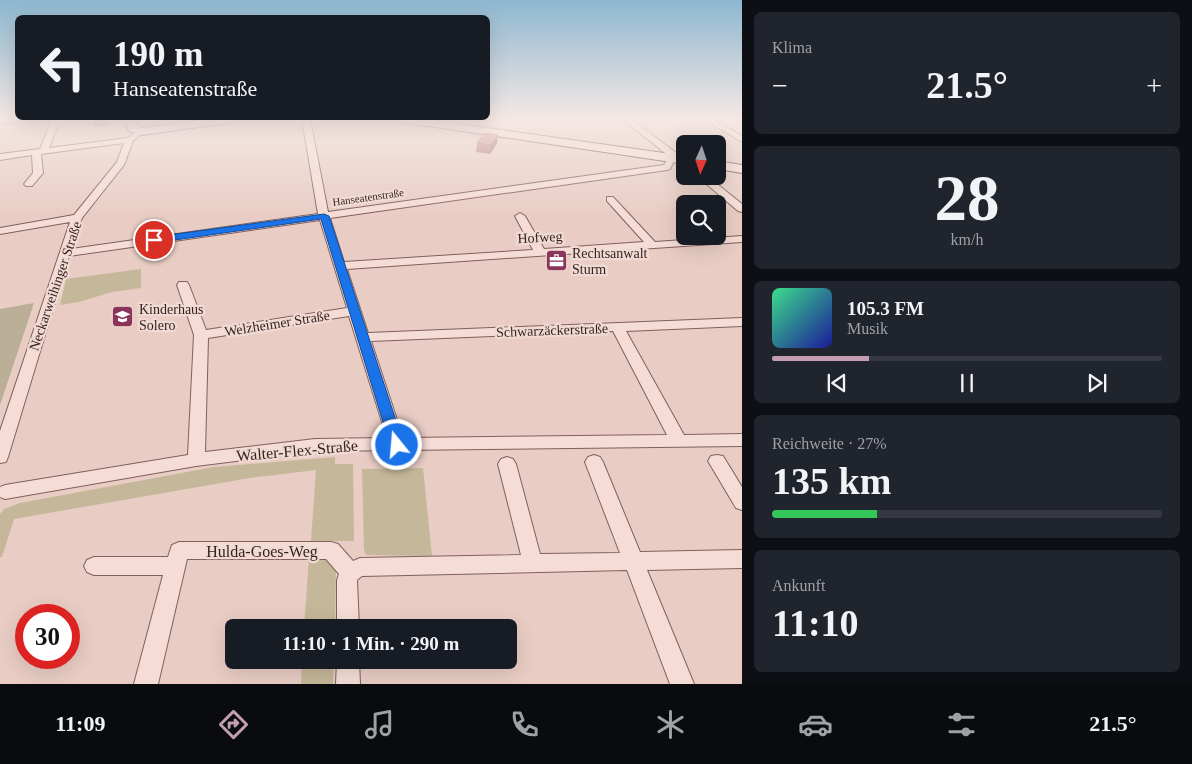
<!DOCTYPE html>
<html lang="de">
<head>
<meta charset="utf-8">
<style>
	body { margin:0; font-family:"Times New Roman",serif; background:#20242c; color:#f1f3f6; height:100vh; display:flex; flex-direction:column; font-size:19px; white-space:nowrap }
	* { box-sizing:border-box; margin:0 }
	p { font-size:16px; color:#9ea1a6 }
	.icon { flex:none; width:28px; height:28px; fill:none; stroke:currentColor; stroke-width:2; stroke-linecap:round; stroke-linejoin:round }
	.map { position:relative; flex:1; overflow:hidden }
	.sheet { display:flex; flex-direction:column; gap:12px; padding:12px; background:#0d0f14; width:450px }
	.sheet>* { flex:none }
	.hud { position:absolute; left:15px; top:15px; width:475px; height:105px; border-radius:8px; box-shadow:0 5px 20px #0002; background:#171b24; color:#f1f3f6; overflow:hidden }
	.needle { width:32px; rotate:183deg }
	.controls { position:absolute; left:676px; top:135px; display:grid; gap:10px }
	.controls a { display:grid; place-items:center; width:50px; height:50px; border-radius:8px; background:#171b24; box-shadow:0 5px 20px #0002; font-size:25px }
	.speed { position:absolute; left:15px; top:604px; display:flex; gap:10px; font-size:25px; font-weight:700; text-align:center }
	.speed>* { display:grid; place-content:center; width:65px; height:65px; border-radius:50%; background:#171b24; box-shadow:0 5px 20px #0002; line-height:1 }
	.speed .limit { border:8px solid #d22; background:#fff; color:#111 }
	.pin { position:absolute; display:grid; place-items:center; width:42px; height:42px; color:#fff; margin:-21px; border:2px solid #fff; border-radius:50%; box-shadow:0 1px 5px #0007 }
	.me { position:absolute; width:55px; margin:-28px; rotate:343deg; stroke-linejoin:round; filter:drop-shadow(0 0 4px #0008) }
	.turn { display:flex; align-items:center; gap:18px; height:105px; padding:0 15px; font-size:22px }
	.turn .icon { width:65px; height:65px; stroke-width:2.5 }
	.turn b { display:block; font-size:35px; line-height:42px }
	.big { font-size:38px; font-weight:800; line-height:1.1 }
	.sheet .tile { flex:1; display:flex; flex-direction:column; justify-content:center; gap:8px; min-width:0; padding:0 18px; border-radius:8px; background:#20242c }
	.sheet .dial { align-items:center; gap:0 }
	.dial b { font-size:65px; line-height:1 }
	.song { display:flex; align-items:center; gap:15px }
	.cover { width:60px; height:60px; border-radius:8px; background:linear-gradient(135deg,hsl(150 70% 55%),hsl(240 70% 35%)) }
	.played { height:5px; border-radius:2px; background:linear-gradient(90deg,#c39db0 25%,#363941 25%) }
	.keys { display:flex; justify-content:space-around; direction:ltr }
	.heat { display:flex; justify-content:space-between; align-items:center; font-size:28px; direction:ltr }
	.charge { height:8px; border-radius:4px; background:linear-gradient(90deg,#34c759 27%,#363941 0) }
	.trip { position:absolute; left:225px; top:619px; width:292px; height:50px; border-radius:8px; background:#171b24; box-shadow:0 5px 20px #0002; font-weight:800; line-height:50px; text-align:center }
	.menu { display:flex; height:80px; justify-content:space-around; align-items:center; background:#090b0e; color:#9ea1a6 }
	.menu .icon { width:35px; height:35px }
	.menu .active { color:#c39db0 }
	.menu b { font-size:22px; color:#f1f3f6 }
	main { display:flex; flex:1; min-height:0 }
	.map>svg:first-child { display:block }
	.green { fill:#c5b799 }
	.cemetery { fill:#bbaf97 }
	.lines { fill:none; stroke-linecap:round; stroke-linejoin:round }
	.street-casing { stroke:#815f5c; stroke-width:2 }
	.secondary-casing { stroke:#63413f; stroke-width:2 }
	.street { fill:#f5ddd6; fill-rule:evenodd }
	.secondary { fill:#f5ddd6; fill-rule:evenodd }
	.wall { fill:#a86c6e }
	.shaded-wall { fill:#88585a }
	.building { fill:#c37d80; stroke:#88585a }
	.route { fill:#1a73e8; stroke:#114b97 }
	.labels { text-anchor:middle; stroke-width:4.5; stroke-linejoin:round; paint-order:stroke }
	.far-street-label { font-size:11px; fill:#331f1f; stroke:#f1dad2 }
	.street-label { font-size:14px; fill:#331f1f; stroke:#f1dad2 }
	.poi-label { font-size:14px; fill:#331f1f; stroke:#f1dad2; text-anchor:start }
	.near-street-label { font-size:16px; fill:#331f1f; stroke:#f1dad2 }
</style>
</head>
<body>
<main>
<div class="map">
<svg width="742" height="684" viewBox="0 0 742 684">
	<rect width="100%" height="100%" fill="#e9cdc4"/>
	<path class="green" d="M141 269V288L112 292 79 302 60 305 66 279Z
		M335 457V464H353L354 541H311L316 470 250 478 14 519 2 557H0V514L4 509 20 503 214 467Z
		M423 468 432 556 366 555 364 550 362 469Z
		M309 557C322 557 328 557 336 568L335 627 304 628Z
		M302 660H334L333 684H301Z"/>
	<path class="cemetery" d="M34 303 0 405V309Z"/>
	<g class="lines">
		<defs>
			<path id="street" d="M35 119 31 121 0 124V120Z
				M52 119H60L49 148 127 138 139 130 143 132 133 141 124 165 82 218 71 249 318 214 302 119H310L328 212 664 165 669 156 622 119H631L679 155V161H674L670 169 667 170 330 218 344 262 533 250 515 216 520 213 525 216 544 249 644 242 607 201V197H613L655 242 742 236V242L347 269 368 333 742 318V326L626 331 684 435 742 434V446L315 451 196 466 5 499 0 497V487L5 485 188 455 194 335 177 285 179 282H187L189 285 206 330 347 308 320 220 69 256 8 457 6 462 0 463V431L70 222 0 234V228L74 215 117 162 124 143 41 154 43 173 32 186H26L24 184 33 173 32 155 0 160V154L40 149ZM349 316 387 438 315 439 205 452 208 338ZM613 331 667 435 403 438 371 341Z
				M704 119H713L742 136V142Z
				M697 176H707L742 204V212L738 211Z
				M594 455 600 457 603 462 640 552 742 550V568L647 570 694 684H670L627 570 362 576 357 580 359 628H337V580L339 574 326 559H187L158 684H134L163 575H94L87 572 84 566 87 560 94 557H168L172 545 179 542H331L338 544 353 561 360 558 521 555 498 464 501 459 507 457 513 459 516 464 540 554 620 553 585 462 588 457Z
				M717 455 723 456 742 487V510L736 508 708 461 711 456Z
				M337 660H359L360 684H336Z"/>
			<path id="secondary" d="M124 119H136L138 127 143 128 210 119H240L234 122 142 135 129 131Z
				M395 119H424L685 156V164L401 122Z
				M718 161 742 165V173L718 169Z"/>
		</defs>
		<use href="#street" class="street-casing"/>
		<use href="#secondary" class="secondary-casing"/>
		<use href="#street" class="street"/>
		<use href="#secondary" class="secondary"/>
	</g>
	<path class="wall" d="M498 135 497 143 490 154 476 152 477 143Z"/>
	<path class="shaded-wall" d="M92 119H109L108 125 94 127Z
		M498 135 497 143 490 154 491 145Z"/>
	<path class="building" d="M485 133 498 135 491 145 477 143Z"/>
	<linearGradient id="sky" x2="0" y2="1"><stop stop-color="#8db7d0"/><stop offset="0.55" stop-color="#f5e8e4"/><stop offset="1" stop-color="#f5e8e4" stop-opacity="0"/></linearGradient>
	<rect width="742" height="215" fill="url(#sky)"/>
	<path class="route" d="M324 214 329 216 404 445 402 449H392L390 445 321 219 154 243 149 240 154 237Z"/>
	<defs>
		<symbol id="office-square" viewBox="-11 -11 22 22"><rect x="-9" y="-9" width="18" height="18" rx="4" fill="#8a335b" stroke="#f1dad2"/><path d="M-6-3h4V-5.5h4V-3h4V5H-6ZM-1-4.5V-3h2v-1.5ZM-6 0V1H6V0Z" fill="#fff"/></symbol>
		<symbol id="school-square" viewBox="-11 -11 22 22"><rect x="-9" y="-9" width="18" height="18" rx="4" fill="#8a335b" stroke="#f1dad2"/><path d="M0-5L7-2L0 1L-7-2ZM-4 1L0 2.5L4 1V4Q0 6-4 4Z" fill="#fff"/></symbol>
	</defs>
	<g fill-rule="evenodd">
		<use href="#office-square" x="544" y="248" width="25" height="25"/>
		<use href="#school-square" x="110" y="304" width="25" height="25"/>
	</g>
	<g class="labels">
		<g class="far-street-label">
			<text transform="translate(368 197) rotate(-8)" y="4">Hanseatenstraße</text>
		</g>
		<g class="street-label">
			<text transform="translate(540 237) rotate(-3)" y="5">Hofweg</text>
			<text transform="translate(55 286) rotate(-71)" y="5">Neckarweihinger Straße</text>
			<text transform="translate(277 323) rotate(-9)" y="5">Welzheimer Straße</text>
			<text transform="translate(552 330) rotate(-2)" y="5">Schwarzäckerstraße</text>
		</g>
		<g class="poi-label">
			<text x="572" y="258">Rechtsanwalt<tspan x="572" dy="16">Sturm</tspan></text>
			<text x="139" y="314">Kinderhaus<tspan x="139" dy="16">Solero</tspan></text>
		</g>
		<g class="near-street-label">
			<text transform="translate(297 450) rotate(-5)" y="6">Walter-Flex-Straße</text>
			<text x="262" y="557">Hulda-Goes-Weg</text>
		</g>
	</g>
</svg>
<div class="controls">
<a><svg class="needle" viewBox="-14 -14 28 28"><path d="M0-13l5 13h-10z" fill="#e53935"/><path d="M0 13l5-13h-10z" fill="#9ea1a6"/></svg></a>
<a><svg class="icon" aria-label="search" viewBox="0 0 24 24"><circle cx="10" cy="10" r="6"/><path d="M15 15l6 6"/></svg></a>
</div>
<div class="speed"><div class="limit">30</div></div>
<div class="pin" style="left:154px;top:240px;background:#d93025"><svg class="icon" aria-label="arrive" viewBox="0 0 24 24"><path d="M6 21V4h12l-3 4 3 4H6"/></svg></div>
<svg class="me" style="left:397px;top:445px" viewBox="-20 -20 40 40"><circle r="17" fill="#1a73e8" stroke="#fff" stroke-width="3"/><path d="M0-11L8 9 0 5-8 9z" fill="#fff"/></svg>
<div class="trip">11:10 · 1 Min. · 290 m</div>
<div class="hud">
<div class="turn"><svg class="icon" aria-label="left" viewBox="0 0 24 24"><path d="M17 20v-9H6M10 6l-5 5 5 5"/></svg><div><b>190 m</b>Hanseatenstraße</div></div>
</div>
</div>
<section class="sheet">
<div class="tile"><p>Klima</p>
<div class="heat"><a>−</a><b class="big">21.5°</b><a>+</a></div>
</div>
<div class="tile dial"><b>28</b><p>km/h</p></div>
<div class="tile">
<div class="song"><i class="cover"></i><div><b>105.3 FM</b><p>Musik</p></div></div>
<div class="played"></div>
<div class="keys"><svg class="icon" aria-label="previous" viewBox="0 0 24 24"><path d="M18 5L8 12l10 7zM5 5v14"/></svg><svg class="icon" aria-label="pause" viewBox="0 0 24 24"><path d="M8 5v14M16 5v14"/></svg><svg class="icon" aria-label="next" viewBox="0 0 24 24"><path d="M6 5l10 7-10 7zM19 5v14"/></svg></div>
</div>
<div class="tile"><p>Reichweite · 27%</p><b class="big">135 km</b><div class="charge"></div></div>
<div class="tile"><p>Ankunft</p><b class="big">11:10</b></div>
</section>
</main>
<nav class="menu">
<b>11:09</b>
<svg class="icon active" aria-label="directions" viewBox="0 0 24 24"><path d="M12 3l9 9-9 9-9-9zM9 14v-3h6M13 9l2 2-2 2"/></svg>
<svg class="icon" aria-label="music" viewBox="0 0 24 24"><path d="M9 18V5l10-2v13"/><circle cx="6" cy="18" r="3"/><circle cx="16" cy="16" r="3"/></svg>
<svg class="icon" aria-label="phone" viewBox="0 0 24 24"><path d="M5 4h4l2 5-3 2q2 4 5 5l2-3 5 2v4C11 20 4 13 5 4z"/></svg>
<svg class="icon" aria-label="climate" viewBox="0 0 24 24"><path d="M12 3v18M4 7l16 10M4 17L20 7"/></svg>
<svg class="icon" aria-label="car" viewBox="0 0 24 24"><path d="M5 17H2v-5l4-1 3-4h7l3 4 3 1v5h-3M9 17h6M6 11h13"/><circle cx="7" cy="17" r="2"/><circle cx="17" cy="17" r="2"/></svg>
<svg class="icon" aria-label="filters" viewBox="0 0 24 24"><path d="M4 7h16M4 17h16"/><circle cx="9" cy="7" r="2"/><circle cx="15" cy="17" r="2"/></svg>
<b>21.5°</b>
</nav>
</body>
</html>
